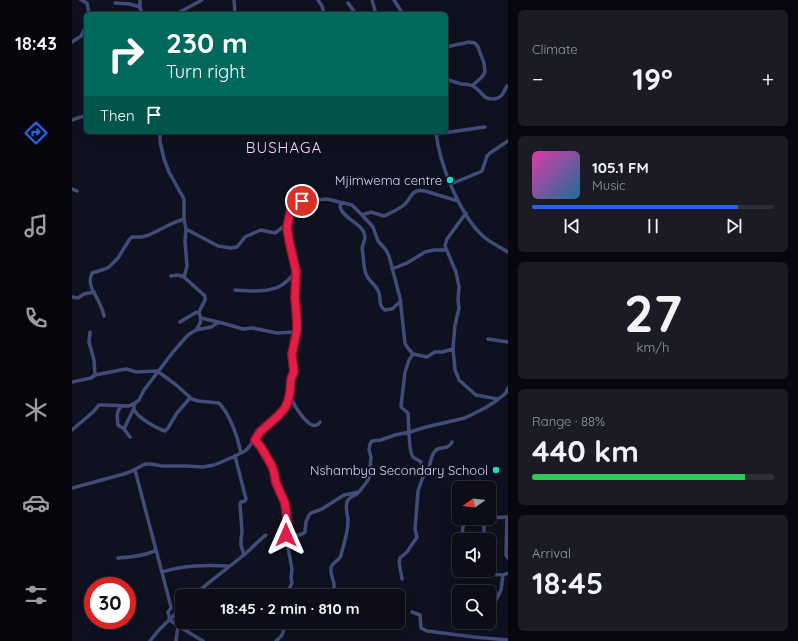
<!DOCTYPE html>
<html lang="en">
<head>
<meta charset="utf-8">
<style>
	body { margin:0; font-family:Quicksand,sans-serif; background:#1a1b25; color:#f1f3f6; height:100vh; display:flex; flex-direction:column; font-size:15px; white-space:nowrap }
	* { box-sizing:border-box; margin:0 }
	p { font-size:13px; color:#9a9ca2 }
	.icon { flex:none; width:22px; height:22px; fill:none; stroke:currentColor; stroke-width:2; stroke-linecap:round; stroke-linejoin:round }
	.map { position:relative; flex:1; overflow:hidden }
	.details { display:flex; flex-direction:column; gap:10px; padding:10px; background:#07070d; width:290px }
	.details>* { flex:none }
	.top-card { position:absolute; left:12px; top:12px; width:364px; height:122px; border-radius:6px; box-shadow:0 4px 16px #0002,0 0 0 1px #2c2d37; background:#00695c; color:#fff; overflow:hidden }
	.needle { width:26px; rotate:256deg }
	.tools { position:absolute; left:380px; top:481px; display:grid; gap:8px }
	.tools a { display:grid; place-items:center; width:44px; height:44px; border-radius:6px; background:#0c0d18; box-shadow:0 4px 16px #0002,0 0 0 1px #2c2d37; font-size:20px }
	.speed { position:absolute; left:12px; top:577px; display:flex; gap:8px; font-size:20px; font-weight:700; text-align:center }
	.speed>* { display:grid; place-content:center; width:52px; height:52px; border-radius:50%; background:#0c0d18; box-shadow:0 4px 16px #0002,0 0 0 1px #2c2d37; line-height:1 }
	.speed .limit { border:6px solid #d22; background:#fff; color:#111 }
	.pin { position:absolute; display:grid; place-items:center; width:34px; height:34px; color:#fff; margin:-17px; border:2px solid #fff; border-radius:50%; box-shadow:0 1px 4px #0007 }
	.me { position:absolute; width:44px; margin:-22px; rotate:0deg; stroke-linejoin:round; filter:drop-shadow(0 0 3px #0008) }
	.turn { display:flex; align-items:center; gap:14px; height:84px; padding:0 16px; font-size:18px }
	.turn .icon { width:52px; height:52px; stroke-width:2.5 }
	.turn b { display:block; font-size:28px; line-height:34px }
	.then { display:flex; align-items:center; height:38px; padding:0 16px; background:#0003; gap:8px; font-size:15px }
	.big { font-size:30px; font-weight:700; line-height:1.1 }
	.details .card { flex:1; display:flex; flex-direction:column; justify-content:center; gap:6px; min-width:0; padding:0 14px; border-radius:6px; background:#1a1b25 }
	.details .dial { align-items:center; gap:0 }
	.dial b { font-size:52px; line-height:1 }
	.song { display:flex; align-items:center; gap:12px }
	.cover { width:48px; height:48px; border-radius:6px; background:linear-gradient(135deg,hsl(320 70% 55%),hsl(200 70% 35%)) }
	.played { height:4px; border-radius:2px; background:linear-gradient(90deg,#2563eb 85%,#2c2d37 85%) }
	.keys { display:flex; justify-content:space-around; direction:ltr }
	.heat { display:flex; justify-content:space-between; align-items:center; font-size:22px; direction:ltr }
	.charge { height:6px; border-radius:3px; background:linear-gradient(90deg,#34c759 88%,#2c2d37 0) }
	.trip { position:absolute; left:103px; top:589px; width:230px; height:40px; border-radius:6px; background:#0c0d18; box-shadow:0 4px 16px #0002,0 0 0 1px #2c2d37; font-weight:700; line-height:40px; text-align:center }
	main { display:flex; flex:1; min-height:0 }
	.menu { display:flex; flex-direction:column; width:72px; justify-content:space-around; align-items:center; background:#05050a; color:#9a9ca2 }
	.menu .icon { width:28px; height:28px }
	.menu .current { color:#2563eb }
	.menu b { font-size:18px; color:#f1f3f6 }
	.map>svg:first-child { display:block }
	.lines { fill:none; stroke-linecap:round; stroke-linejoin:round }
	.minor { stroke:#414c78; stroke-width:3.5 }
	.route-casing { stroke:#92132f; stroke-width:10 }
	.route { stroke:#e11d48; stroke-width:7 }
	.poi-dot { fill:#1edcc2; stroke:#101120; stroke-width:1.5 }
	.labels { text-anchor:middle; stroke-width:4; stroke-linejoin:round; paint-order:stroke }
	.poi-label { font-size:13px; fill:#d4d9f9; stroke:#101120; text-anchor:end }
	.quarter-label { font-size:15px; letter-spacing:1px; fill:#f9d6f5; stroke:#101120 }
</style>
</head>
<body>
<main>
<nav class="menu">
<b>18:43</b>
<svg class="icon current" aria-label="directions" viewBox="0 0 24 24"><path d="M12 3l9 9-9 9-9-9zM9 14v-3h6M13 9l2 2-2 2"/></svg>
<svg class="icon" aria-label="music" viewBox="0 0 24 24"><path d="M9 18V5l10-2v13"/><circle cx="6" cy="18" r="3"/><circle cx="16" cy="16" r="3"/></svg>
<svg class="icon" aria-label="phone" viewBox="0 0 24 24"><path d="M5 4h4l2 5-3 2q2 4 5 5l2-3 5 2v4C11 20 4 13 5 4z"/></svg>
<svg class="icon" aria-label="climate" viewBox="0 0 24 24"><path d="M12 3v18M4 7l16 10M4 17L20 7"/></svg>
<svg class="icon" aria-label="car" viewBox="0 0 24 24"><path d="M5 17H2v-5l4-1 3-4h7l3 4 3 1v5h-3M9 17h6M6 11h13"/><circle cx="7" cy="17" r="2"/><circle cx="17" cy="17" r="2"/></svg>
<svg class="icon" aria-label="filters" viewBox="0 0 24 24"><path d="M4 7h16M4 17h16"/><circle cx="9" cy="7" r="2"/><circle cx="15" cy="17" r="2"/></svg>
</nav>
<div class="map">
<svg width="436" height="641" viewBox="0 0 436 641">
	<rect width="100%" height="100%" fill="#101120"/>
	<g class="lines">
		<path class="minor" d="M9 0 15 3 17 14
			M68 0V7L70 14
			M162 0 163 14
			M246 0 250 6 252 14
			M300 0 304 14
			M322 0 331 14
			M43 3 58 4 68 7
			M276 3 284 14
			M104 14 130 0
			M0 42 9 36 14 26
			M374 47 397 42 403 43 406 47 412 63 413 72 410 77 401 85
			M374 80C380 80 384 83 389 84 394 84 397 84 401 86 406 89 409 93 413 97 418 100 426 100 430 95 432 92 433 89 435 86
			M374 90V96
			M0 120 14 115
			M88 132V141L92 159 97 172 112 199V219L114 229 113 241 115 266 112 277
			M364 132C367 163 388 216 412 237 419 243 428 247 436 252
			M364 134 413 127
			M379 184 408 172 410 171 415 156 418 153 436 141
			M0 189 5 191
			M269 203 268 207C272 220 291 223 293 236 293 241 291 244 290 248 292 257 291 266 294 274 296 281 305 285 307 293 309 300 306 305 313 310L320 309 329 301
			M394 213 375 239 373 246 384 272 387 287 386 300 387 308 383 325 381 348 383 370 386 377 387 380 404 395 426 399
			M290 215 301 227 306 241 314 250 317 256 328 298 333 343 335 347 341 354 355 357 363 352H370L381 349
			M114 229 146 246 159 248 165 247 173 237 184 232 189 230 203 233 211 227 215 228
			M320 269 335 263 353 252 362 250H373
			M99 276 106 275 112 277 133 296V300L127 312C130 320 129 323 124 330
			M163 290C177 291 197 293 210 285 216 281 220 276 224 271
			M0 297 6 298 12 294 22 292
			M32 316C31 313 31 310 29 307 25 295 14 286 20 273L33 269 37 267 46 258 57 240 60 237H70L77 235 101 223 112 219
			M129 318 154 324 171 329 180 328 205 333 222 332 225 330
			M108 322 123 313 127 312
			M416 339 436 342
			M23 375 54 369 58 370 64 372 85 371 103 384 120 399 126 401 147 403C158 415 166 437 169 453
			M0 382 19 378 23 375 22 360 17 342 18 332
			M218 396C221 403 239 436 248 422
			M63 403C62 405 61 407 62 409 64 417 86 429 93 431L96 428 105 413 118 398
			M50 406C44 410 45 418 46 425L52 429 58 437
			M52 429 62 408
			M0 430 21 412 27 405H33L57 406 63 403 67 400 72 390 101 352 116 335 124 330 139 327 147 322
			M183 440 189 447 200 466 202 471 204 483 213 503 216 525 214 537 220 569 219 578 220 583 214 596
			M163 456 174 499 173 501 169 502 168 504 170 532 169 539V545L172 555
			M63 470 98 603 99 608 96 612 98 620 106 626 131 641
			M352 475C354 473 356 470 357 467 359 461 359 456 363 451 369 445 375 451 380 442
			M0 488 52 474 60 471 71 465 74 464H79L90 466H114L131 467 142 465 152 461 163 456 173 451 177 447 188 432 206 416 213 408 216 401 218 392 222 369 221 354 225 330V322L222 292 224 271 218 245 215 228 219 208 226 202 255 199 280 205 290 215 299 212 305 214 312 216C318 213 326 210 332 205 340 198 339 188 353 191L386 201
			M435 517 434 555 436 558
			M417 518 436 517
			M412 519V540
			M214 535C221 535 228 537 233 532L234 522 237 515 239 513 250 509 272 495 287 492 294 483 297 478 299 457 297 450 298 444 300 441 309 440 323 435 338 432 354 427 393 418 413 408 424 401 434 393 436 388
			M389 540C393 526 386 524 403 519
			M46 558C58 557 74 556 84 550
			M384 568 385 552 387 545
			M90 572C112 565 134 565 156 566
			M399 573 431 575
			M330 579 327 562 328 558 335 552 345 537 343 529 345 504 346 491 352 474 349 462C347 460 343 459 341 457 336 451 337 422 336 413L330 408 329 406 333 372 337 360 341 354
			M121 596C138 581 156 568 173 554 180 548 186 541 194 535
			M259 596C260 593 262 590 262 587 263 581 258 575 259 569 259 562 268 561 269 555 272 544 276 532 276 521 276 515 272 505 276 500 279 496 283 496 286 493
			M424 600 429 590 431 575 436 573
			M340 612 348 615 349 628 355 631 402 637 436 640
			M241 626 248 622
			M78 641 86 631 110 607
			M104 641 106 626
			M204 641C212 635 212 632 211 622"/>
	</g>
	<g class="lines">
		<defs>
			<path id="route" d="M214 535 216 525 213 503 204 483 202 472 200 466 189 447 183 440 188 432 206 416 213 408 216 401 218 392 219 379 222 372 220 354 225 330V322L223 298 224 271 218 245 215 228 219 208 226 202 230 201"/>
		</defs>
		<use href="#route" class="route-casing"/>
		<use href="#route" class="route"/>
	</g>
	<g class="poi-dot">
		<circle cx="378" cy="180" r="4"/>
		<circle cx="424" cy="470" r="4"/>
	</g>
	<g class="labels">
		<g class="poi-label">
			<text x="370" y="185">Mjimwema centre</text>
			<text x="416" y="475">Nshambya Secondary School</text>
		</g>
		<g class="quarter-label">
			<text x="212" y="153">BUSHAGA</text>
		</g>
	</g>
</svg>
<div class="tools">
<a><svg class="needle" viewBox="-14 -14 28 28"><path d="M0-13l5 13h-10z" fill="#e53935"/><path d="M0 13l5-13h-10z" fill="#9a9ca2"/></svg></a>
<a><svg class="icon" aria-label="sound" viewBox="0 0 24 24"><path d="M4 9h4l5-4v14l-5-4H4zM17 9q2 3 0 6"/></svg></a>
<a><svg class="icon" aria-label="search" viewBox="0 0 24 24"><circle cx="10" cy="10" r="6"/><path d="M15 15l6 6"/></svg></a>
</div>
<div class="speed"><div class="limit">30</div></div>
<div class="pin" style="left:230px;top:201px;background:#d93025"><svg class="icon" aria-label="arrive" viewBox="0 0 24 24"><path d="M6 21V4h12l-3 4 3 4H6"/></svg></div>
<svg class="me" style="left:214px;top:535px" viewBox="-20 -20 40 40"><path d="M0-17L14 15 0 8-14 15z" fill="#e11d48" stroke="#fff" stroke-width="4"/></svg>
<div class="trip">18:45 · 2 min · 810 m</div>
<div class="top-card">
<div class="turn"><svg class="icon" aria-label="right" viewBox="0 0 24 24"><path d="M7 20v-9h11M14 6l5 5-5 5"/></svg><div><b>230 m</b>Turn right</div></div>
<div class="then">Then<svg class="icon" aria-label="arrive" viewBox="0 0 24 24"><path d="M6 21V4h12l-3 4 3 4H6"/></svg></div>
</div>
</div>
<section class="details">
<div class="card"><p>Climate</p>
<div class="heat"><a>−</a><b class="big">19°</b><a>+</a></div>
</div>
<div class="card">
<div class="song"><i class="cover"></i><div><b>105.1 FM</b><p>Music</p></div></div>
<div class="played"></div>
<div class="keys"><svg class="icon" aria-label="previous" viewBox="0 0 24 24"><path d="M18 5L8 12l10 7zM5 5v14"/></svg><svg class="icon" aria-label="pause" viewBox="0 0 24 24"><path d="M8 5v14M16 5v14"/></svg><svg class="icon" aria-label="next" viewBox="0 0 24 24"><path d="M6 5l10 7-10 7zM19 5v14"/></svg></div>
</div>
<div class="card dial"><b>27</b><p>km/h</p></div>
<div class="card"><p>Range · 88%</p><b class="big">440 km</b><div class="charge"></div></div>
<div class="card"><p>Arrival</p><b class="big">18:45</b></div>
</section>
</main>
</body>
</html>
